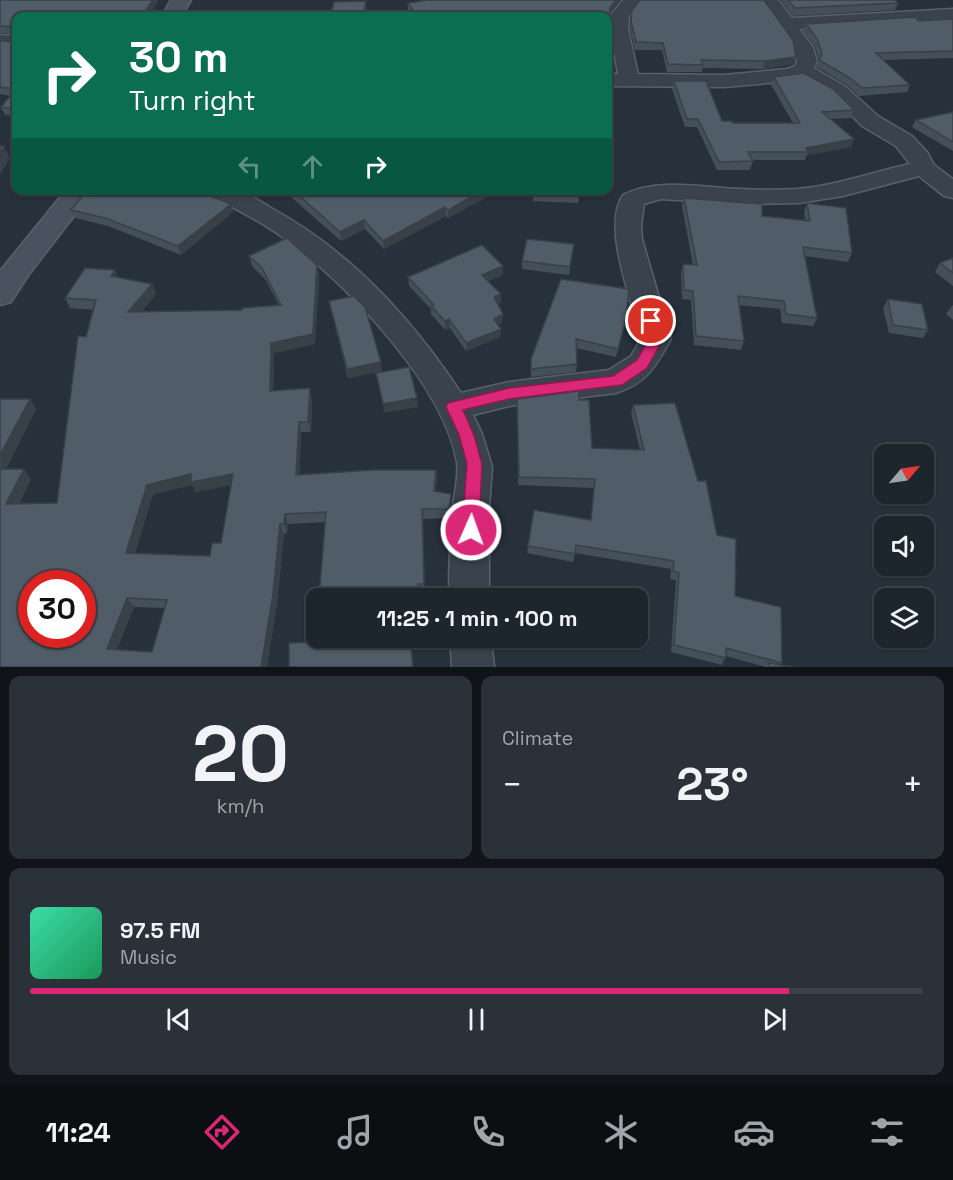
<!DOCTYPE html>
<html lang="en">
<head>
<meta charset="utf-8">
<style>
	body { margin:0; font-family:"Space Grotesk",sans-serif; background:#2a3139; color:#f1f3f6; height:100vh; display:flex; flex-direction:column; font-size:22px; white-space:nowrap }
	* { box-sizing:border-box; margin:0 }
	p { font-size:20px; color:#a0a5aa }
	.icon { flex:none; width:33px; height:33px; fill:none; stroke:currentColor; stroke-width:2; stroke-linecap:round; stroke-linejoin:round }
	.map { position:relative; height:667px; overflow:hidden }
	.drawer { display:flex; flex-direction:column; gap:9px; padding:9px; background:#101419; flex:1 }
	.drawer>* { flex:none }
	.top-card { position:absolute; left:12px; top:12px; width:600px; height:183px; border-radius:12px; box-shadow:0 2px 4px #0004,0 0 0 2px #3b4249; background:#0b6e4f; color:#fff; overflow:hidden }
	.needle { width:39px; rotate:61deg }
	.controls { position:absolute; left:874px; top:444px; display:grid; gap:12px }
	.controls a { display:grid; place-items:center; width:60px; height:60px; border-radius:12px; background:#1d252d; box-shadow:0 2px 4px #0004,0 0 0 2px #3b4249; font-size:30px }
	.speed { position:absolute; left:18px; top:570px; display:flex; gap:12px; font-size:30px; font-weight:700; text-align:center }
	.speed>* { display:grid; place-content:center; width:78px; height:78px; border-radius:50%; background:#1d252d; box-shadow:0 2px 4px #0004,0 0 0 2px #3b4249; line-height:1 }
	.speed .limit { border:9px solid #d22; background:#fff; color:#111 }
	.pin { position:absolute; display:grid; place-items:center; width:51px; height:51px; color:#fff; margin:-26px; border:3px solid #fff; border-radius:50%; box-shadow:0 2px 6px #0007 }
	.me { position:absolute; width:66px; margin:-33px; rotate:2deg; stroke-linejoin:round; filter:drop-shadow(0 0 4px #0008) }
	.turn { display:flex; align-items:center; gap:21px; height:126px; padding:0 18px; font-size:27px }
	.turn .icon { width:78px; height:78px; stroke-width:2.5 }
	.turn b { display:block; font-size:42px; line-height:51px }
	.lanes { display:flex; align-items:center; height:57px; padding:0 18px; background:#0003; justify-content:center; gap:30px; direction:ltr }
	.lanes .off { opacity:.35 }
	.big { font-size:45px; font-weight:700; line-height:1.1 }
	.drawer .card { flex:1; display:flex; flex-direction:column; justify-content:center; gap:9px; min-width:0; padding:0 21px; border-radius:12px; background:#2a3139 }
	.drawer .dial { align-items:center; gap:0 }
	.dial b { font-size:78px; line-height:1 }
	.song { display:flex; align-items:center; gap:18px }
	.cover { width:72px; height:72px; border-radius:9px; background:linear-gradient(135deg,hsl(160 70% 55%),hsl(150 70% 35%)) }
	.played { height:6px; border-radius:3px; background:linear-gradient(90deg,#db2777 85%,#3b4249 85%) }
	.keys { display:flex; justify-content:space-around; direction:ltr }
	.heat { display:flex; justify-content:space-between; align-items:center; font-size:33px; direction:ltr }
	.drawer .tiles { flex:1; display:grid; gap:9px; grid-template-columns:1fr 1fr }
	.card:last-child { grid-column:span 2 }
	.trip { position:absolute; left:306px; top:588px; width:342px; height:60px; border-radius:12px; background:#1d252d; box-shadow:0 2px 4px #0004,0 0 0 2px #3b4249; font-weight:700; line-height:60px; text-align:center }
	.tab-bar { display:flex; height:96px; justify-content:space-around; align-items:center; background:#0c0f12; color:#a0a5aa }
	.tab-bar .icon { width:42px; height:42px }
	.tab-bar .current { color:#db2777 }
	.tab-bar b { font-size:27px; color:#f1f3f6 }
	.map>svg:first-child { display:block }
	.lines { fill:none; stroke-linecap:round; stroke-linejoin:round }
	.street-casing { stroke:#58616b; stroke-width:3 }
	.secondary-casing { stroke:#58616b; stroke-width:3 }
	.street { fill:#3a434d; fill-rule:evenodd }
	.secondary { fill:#49535f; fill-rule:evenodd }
	.wall { fill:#454f59; fill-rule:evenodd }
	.shaded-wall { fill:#384048 }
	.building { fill:#505c67; stroke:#384048; stroke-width:1.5; fill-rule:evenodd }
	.route { fill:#db2777; stroke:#8e194d; stroke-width:1.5 }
</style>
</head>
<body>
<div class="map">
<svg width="953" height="667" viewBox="0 0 953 667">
	<rect width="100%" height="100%" fill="#27313c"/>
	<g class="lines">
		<defs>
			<path id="street" d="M623 0H642L629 16 628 29 638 74 724 75 787 69 795 66 797 62 793 47 760 0H778L792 18 953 9V19L799 29 813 47 817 62 814 68 846 87 878 116 912 136 927 152 934 165 953 179V198L944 196 919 176 843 196 799 203 743 204 661 199 644 204 641 226 642 239 671 339C656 366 647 383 616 393L509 406 473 415 482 434 492 467 489 507V598H449C449 569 450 537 453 507 454 493 459 477 457 462 444 387 351 288 292 244 266 224 238 210 209 195L206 190C216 190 229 188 238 191 249 193 261 202 271 208 349 250 412 319 461 393L509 382 609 370 631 356 641 339C633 302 601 227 623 195 659 177 703 188 741 189 760 190 779 190 797 189 835 186 872 172 910 164L896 146 862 126 832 95 802 78 791 81 724 87 608 86V74H618L610 29 611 15Z
				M0 35 16 36V48L0 47Z
				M450 638H491L494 667H452Z"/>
			<path id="secondary" d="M171 0H191L182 16H162Z
				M66 190H94L30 273 11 302 0 305V271Z"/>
		</defs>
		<use href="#street" class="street-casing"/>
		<use href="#secondary" class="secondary-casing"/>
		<use href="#street" class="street"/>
		<use href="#secondary" class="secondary"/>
	</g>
	<path class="wall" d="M0 0 16 16V116L5 115 1 107 11 96 0 94V41L14 42V34L0 33Z
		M428 0H620L609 14V22L612 42 611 49H609L610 55 609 62H608V16H413L408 10V3Z
		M781 0H895L898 3 895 10 793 16Z
		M632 10 796 57 793 64 763 69 703 68 702 72H667L662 50H635L630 29Z
		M953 19V58L884 60 910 85 907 92 859 96 847 85 817 67 819 61 815 46 803 31 806 24Z
		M774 77 854 110 851 118 831 119 854 139 851 147 807 155 805 160H752L753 161 750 170H717L697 127H685L672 89 674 81 722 121 733 123H793L771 85Z
		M953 112V151L912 127 916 120Z
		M253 190H500L448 218 446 216 384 249 365 229 341 241 290 196 258 197 254 195Z
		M534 190 579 195 578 203 533 201Z
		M684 198 762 216 805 220 804 212 807 203 852 253 848 262 804 256 817 318 813 326 782 323 780 309 739 305 744 341 741 350 694 345 691 300 682 299 681 272 683 264 693 265 682 206Z
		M231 204 233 212 181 255 108 226 75 218 71 210Z
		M574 244 569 275 522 269V261Z
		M249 256 317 265 319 275 315 344 274 353 273 391 312 398 311 432H301L299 475 436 470 437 480 435 492 451 494V504L450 518 423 519 425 593H419L325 522 288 524 287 533 284 534 277 603 267 667H0V399H30L36 409 6 469 31 479 19 504 57 503 86 337 94 310 70 308 65 298 117 277 152 284 156 294 141 312 242 310 279 305 265 279 252 266ZM192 485 195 492 231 485 221 543 210 556 135 553 153 494ZM134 607 165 608 152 652 117 649Z
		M953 258V286L935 272 940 263Z
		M503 266V275L488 281 501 294V302L497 303 502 322 498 325 500 337 466 351 450 328 445 330 431 314V309L409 286 408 277Z
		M561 279 624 327 616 357 576 348 577 364 576 372 531 377V359Z
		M888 299 928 330 923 338 889 333 883 308Z
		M329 301 382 371 348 378Z
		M953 305V320L946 314Z
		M517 399 579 400 592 448 640 450 631 413 633 405 698 481 717 535 735 596 782 663 780 665 793 667H766L726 656 722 665 671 652 676 580 670 579 671 569 575 553 573 562 527 553 528 546 591 520 594 488 518 485Z"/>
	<path class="shaded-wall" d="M153 0H159L149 16H142Z
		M616 0H620L609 15 610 8Z
		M366 1 367 9 365 16H363Z
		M796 57 793 64 763 69 765 61Z
		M854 139 851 147 807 155 808 152 806 148Z
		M4 146 10 158 0 175V153Z
		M484 190H500L448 218V210Z
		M231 204 233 212 181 255 178 246Z
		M445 207 446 216 384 249 383 241Z
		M364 220 365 229 341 241 340 232Z
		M317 265 319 275 315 344 274 353 273 401 270 391 271 343Z
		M503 266V275L482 283V275Z
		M115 270 119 281 111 276Z
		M152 284 156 294 133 322 128 312Z
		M501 294V302L494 305V297Z
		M503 314 502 322 494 327V319Z
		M449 319 450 328 445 330V321Z
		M501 329 500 337 466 351V343Z
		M381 362 382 371 348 378 347 369Z
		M310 388 312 398 311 432 308 422Z
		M417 398 418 407 384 413 383 404Z
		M30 399 36 409 1 479 0 455Z
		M299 422 301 432 299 485 296 475Z
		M24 469 31 479 14 514 6 504Z
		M436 470 437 480 434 501V491Z
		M191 474H233L237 484 195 492 192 485 153 494 132 562 126 553 147 485Z
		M451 494V504L450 518 449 509Z
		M422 509 423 519 425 593 424 584Z
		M285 514 288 524 287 533 284 524Z
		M280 524 284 534 277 603 267 667H261Z
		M127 598 134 607 114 657 107 649Z"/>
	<path class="building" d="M0 0H153L142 16H16V89L0 87V41L14 42V27L0 26Z
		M428 0H616L610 8 609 22 612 42 608 41 610 55 608 54V16H417L408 3Z
		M640 0H764L793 40 796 57 765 61 701 60 703 65 668 64 663 43 636 42 631 21 632 10Z
		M788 0H895L898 3 795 8Z
		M366 1 363 16H330L334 2Z
		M915 17 919 21 953 19V51L876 53 910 85 862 88 850 78 819 60 822 54 817 39 806 24Z
		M804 73 833 89 854 110 822 112 854 139 806 148 808 152H748L753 161 719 162 698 119H687L674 81H706L722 121H731L733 123H800L774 77Z
		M16 89V109L1 107Z
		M953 112V142L916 120Z
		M0 146H4L0 153Z
		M87 190H195L231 204 178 246 105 218 71 210Z
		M293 190H484L448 210 445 207 383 241 364 220 340 232Z
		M534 190H579V195L534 193Z
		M684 198 762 204V216L810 221 807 203 846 208 852 253 803 247 817 318 786 314 784 301 738 296 744 341 696 336 693 291 684 290 683 264 697 265Z
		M287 238 317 265 313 334 271 343 270 391 310 388 308 422H299L296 475 372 470H436L434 491 451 494 449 509H422L424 584H418L419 598H319L326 512 285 514 284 524H280L273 594 261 667H0V469H24L6 504 57 503 78 336 86 337 96 300 65 298 85 268 115 270 111 276 152 284 128 312 242 310V308L281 305 262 268 249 256ZM191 474V482L233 474 221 543H212L210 556 126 553 147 485ZM32 584H82V634H32ZM127 598 167 600 152 652 107 649Z
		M527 239 574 244 570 267 522 261Z
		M482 245 503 266 482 275 501 294 494 297 503 314 494 319 501 329 466 343 449 319 445 321 431 306 434 305 408 277Z
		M953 258V273L940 263Z
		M561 279 629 289 626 319 618 349 576 339 577 364 531 369V359Z
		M354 296 365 307 381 362 347 369 329 301Z
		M888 299 922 304 928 330 893 325Z
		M409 367 417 398 383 404 376 373Z
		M579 391V400H589L592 448 644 450 633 405 675 403 698 481H706L717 535 736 539 735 596 781 607 782 663 726 648V658L674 645 679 573 673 571 674 561 576 545 575 554 528 546 534 510 591 520 595 479 519 477 517 399Z
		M0 399H30L0 455Z
		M314 605H316V638H410L413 667H289V643L314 642Z
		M769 663 793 667H769Z"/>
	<path class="route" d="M651 316 658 321 663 339 647 368 622 385 509 399 463 410 474 435 482 464 479 530 477 535 471 537 465 535 462 530 467 464 459 435 446 407 448 403 509 388 613 376 637 360 649 339 645 321Z"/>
</svg>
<div class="controls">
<a><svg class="needle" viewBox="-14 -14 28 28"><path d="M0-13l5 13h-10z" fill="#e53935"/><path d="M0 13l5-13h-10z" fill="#a0a5aa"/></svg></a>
<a><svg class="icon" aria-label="sound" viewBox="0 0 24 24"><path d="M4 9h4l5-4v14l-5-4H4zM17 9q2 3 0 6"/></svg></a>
<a><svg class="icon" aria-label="layers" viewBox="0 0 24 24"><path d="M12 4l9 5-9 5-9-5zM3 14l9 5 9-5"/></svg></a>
</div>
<div class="speed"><div class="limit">30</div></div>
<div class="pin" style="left:651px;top:321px;background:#d93025"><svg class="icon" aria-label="arrive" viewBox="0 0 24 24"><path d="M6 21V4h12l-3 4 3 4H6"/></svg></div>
<svg class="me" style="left:471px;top:530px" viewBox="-20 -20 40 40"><circle r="17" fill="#db2777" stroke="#fff" stroke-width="3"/><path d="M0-11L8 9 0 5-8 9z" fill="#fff"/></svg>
<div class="trip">11:25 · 1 min · 100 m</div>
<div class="top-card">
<div class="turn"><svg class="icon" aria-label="right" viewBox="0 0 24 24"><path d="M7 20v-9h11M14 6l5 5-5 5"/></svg><div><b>30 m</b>Turn right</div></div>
<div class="lanes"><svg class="icon off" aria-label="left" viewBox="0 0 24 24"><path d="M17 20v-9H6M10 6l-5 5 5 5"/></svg><svg class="icon off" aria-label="ahead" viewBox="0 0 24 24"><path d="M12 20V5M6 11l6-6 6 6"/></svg><svg class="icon" aria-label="right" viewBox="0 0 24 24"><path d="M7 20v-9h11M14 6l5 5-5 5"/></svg></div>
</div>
</div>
<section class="drawer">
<div class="tiles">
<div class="card dial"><b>20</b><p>km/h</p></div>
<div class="card"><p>Climate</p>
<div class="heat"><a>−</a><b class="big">23°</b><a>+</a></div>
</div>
<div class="card">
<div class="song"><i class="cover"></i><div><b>97.5 FM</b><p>Music</p></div></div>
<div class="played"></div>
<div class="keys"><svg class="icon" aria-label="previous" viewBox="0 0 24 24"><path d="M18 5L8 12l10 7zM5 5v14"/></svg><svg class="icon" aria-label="pause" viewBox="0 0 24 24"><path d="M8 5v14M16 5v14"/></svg><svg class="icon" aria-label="next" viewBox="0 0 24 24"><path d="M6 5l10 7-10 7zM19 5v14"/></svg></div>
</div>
</div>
</section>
<nav class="tab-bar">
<b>11:24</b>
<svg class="icon current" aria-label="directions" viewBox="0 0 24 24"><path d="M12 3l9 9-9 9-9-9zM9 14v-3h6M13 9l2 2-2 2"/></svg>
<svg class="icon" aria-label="music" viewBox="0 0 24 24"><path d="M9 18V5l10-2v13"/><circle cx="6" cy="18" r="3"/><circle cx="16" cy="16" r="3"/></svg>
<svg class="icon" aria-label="phone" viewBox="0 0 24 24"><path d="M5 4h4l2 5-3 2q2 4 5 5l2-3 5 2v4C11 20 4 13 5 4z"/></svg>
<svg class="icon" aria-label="climate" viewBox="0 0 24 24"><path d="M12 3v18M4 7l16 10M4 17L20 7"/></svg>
<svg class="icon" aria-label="car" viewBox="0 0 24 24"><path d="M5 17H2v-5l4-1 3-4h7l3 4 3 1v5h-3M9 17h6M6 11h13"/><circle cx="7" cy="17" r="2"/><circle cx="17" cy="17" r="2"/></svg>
<svg class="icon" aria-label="filters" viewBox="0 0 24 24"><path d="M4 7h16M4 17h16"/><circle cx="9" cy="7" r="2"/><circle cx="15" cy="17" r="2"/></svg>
</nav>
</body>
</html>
